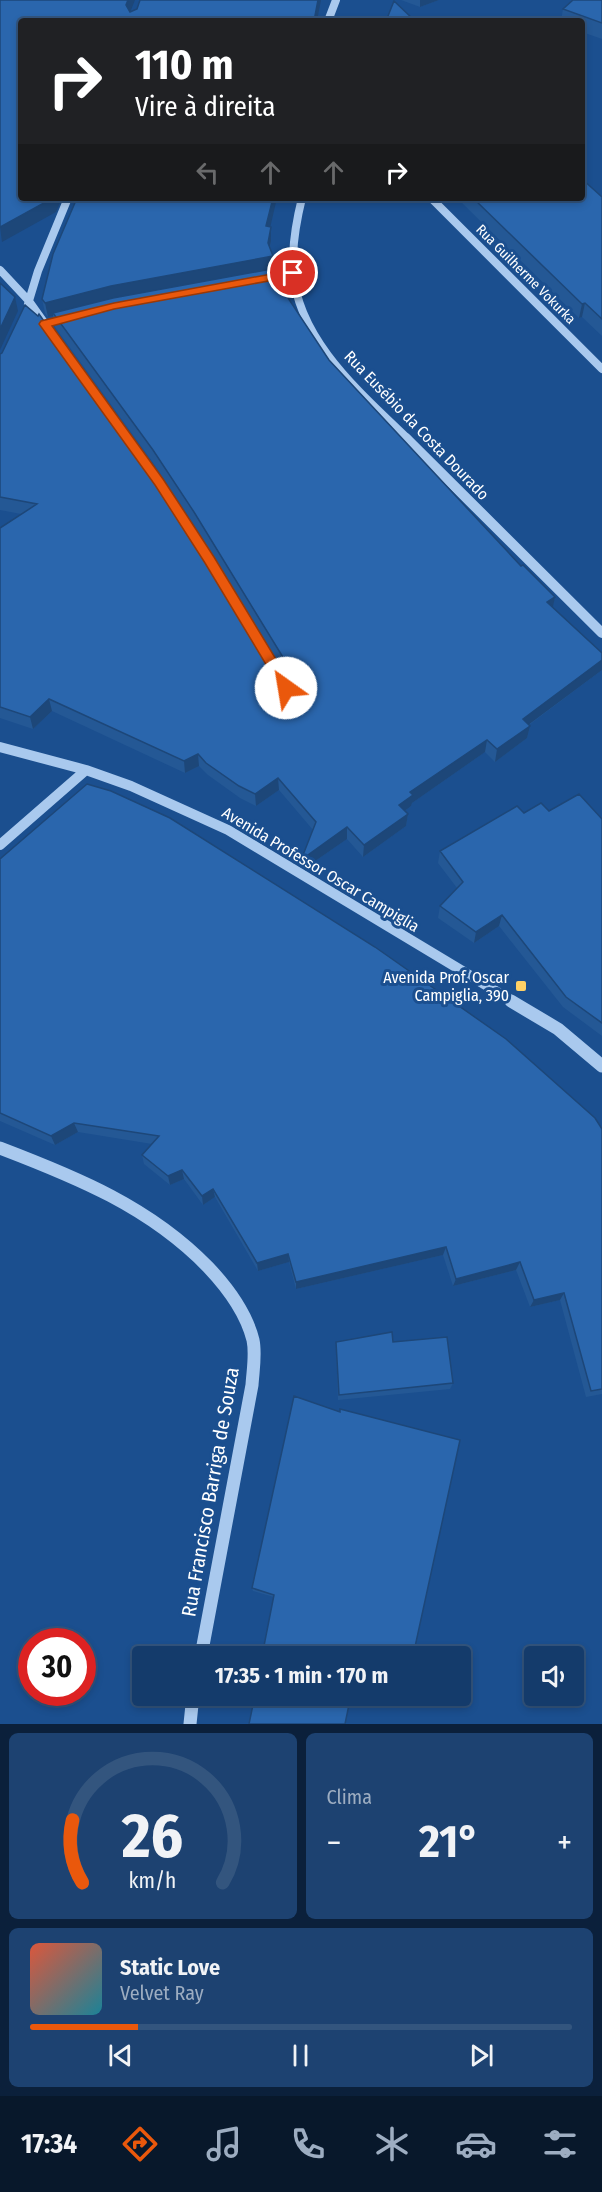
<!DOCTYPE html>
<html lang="pt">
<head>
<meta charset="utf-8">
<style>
	body { margin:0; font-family:"Fira Sans Condensed",sans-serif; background:#1d4271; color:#f1f3f6; height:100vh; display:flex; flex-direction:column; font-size:22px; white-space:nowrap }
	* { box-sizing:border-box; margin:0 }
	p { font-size:20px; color:#9dadc1 }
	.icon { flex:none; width:33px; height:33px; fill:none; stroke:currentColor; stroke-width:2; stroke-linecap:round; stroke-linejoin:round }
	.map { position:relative; height:1724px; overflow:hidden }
	.details { display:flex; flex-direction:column; gap:9px; padding:9px; background:#0b203b; flex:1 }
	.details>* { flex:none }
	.banner { position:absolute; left:18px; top:18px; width:567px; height:183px; border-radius:6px; box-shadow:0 3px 9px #0003,0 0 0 2px #33557e; background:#202124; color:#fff; overflow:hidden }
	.buttons { position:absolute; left:524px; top:1646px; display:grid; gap:12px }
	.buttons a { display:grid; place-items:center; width:60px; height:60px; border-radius:6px; background:#143b6b; box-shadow:0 3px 9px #0003,0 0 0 2px #33557e; font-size:30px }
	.speed { position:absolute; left:18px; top:1628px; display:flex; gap:12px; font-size:30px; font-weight:700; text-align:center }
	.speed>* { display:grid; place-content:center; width:78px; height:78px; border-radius:50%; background:#143b6b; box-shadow:0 3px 9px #0003,0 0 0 2px #33557e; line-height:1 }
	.speed .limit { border:9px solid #d22; background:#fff; color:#111 }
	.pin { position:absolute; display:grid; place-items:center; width:51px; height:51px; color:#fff; margin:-26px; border:3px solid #fff; border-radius:50%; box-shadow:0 2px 6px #0007 }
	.me { position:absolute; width:66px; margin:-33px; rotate:328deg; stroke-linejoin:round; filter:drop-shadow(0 0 4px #0008) }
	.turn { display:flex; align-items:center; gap:21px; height:126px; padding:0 18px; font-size:27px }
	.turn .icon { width:78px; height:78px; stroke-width:2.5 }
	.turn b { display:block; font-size:42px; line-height:51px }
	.lanes { display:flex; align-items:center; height:57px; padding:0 18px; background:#0003; justify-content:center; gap:30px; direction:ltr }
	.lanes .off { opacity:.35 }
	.big { font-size:45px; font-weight:700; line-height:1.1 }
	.details .tile { flex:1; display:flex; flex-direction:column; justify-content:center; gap:9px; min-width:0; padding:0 21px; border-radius:9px; background:#1d4271 }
	.details .dial { align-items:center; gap:0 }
	.dial svg { height:156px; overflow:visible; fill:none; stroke:#33557e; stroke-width:7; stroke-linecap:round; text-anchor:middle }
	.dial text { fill:#f1f3f6; stroke:none }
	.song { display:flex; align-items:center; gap:18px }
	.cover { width:72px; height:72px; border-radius:9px; background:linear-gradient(135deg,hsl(10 70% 55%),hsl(190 70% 35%)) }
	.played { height:6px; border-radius:3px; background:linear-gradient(90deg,#ea580c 20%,#33557e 20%) }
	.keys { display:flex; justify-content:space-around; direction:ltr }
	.heat { display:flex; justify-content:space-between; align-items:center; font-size:33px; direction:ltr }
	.details .tiles { flex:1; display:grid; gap:9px; grid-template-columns:1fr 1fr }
	.tile:last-child { grid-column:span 2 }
	.trip { position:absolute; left:132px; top:1646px; width:339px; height:60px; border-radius:6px; background:#143b6b; box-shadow:0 3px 9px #0003,0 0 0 2px #33557e; font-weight:700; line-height:60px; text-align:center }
	.tabs { display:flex; height:96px; justify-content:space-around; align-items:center; background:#08182b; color:#9dadc1 }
	.tabs .icon { width:42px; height:42px }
	.tabs .current { color:#ea580c }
	.tabs b { font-size:27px; color:#f1f3f6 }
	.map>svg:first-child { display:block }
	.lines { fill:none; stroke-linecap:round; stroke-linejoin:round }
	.minor-far2 { stroke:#a9c9ee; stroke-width:8 }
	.minor-far1 { stroke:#a9c9ee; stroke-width:10 }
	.minor { stroke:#a9c9ee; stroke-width:13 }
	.wall { fill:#245895 }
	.shaded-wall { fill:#1d4779 }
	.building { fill:#2a66ad; stroke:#1d4779; stroke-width:1.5 }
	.route { fill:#ea580c; stroke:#983908; stroke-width:1.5 }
	.poi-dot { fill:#ffd166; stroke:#1b4f8f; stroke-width:2 }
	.labels { text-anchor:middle; stroke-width:6; stroke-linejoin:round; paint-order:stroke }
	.far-street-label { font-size:14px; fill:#fff; stroke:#1b4f8f }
	.street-label { font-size:16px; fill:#fff; stroke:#1b4f8f }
	.poi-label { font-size:16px; fill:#fff; stroke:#1b4f8f; text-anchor:end }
	.near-street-label { font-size:20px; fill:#fff; stroke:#1b4f8f }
</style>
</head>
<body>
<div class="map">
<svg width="602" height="1724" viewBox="0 0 602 1724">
	<rect width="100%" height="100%" fill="#1b4f8f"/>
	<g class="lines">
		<path class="minor-far2" d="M328 21 336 0
			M302 198C296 222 292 246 293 271 298 341 362 394 408 439
			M431 198 602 369
			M0 270 29 301 46 325
			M28 304 38 271 68 198
			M109 414 128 439"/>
		<path class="minor-far1" d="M127 438C185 518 235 603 286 688
			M406 438 602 633
			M0 747 86 770 131 786 228 830 514 1002
			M0 845 86 770"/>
		<path class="minor" d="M511 1001 558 1029 602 1066
			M0 1148C76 1177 150 1207 208 1267 227 1287 246 1312 253 1340 256 1354 253 1370 252 1385L201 1656
			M190 1724 193 1695"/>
	</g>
	<path class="wall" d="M401 0H439L420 7Z
		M602 0V39L582 32V21H561L563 9Z
		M602 197V336L582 317 579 318 457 198H582Z
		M72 198 271 227V241L270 248 273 268 288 298 329 360 521 566 555 597 552 608 602 653V670L529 725 530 726 527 738 495 762 485 752 412 803 411 806 405 811 408 814 406 826 363 857 347 839 305 868 303 867V855L313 830 279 790 256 806 240 798 208 775 199 766 185 773 52 711 33 729 0 718V528L21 514 0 510V354L280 679 285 682 290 681 195 526 154 464 55 327 53 316 48 317 45 313 42 299 76 201 73 203Z
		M549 811 602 819V1036L563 1007 499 926 474 943 438 918 440 906 457 888 438 863 440 851 524 813Z
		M0 859 602 1129V1394L586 1397 560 1300 530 1307 516 1270 453 1286 443 1255 296 1289 289 1262 258 1271 215 1197 203 1205 184 1179 170 1185 144 1164 142 1155 152 1144 78 1132 55 1145 0 1121Z
		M336 1342H393L453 1383 450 1389 338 1400 336 1348Z
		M340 1409 460 1440 274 1597 253 1591 252 1588 340 1412Z
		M377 1695H404L402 1702H400Z"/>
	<path class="shaded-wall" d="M128 0H135L127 20 126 5Z
		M318 0H321L317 21H314Z
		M420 0H439L420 7Z
		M53 198H62L56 212 2 242 0 227Z
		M72 198H81L73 203Z
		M273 198H277L267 241 266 226Z
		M271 227V241L268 257V243Z
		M273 256V271L53 313V316L48 317 45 303 111 286Z
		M15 297 18 311 0 350V329Z
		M585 303 582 317 579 318 582 304Z
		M555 597 552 611 547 602Z
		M602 660V670L520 731 523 719Z
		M49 699 52 711 33 729 30 717Z
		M530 726 527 738 495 762 497 749Z
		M487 740 485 752 412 803 411 806 397 817 399 805 410 792Z
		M198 754 199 766 185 773 184 761Z
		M278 778 279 790 256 806 255 794Z
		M408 814 406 826 363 857 364 845Z
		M347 827V839L305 868V857Z
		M502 915 499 926 474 943 476 932Z
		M74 1123 78 1132 55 1145 51 1136Z
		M182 1170 184 1179 170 1185 168 1176Z
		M213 1189 215 1197 203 1205 202 1196Z
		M446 1247 443 1255 296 1289V1282Z
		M288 1254 289 1262 258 1271 257 1263Z
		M520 1262 516 1270 453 1286 456 1279Z
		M564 1293 560 1300 530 1307 534 1300Z"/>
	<path class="building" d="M0 0H128L126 5 130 12 137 9 140 0H318L314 21H21V198H53L0 227Z
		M573 0H602V23L563 9Z
		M394 1 415 21H386Z
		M582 179 602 197V319L585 303 582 304 473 198H582Z
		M77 198H273L266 226 271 227 268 243 273 256 111 286 45 303 42 299 53 254Z
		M277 268 288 298 329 360 521 566 523 565 555 597 547 602 602 653V660L523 719 530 726 497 749 487 740 410 792 413 795 399 805 408 814 364 845 347 827 305 857 303 855 316 822 278 778 255 794 239 786 206 763 198 754 184 761 49 699 30 717 0 707V528L37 504 0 497V354L2 353 25 305 38 316 39 314 162 489 280 679 285 682 290 681 292 672 194 512 153 450 53 313 113 298Z
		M0 283 15 297 0 329Z
		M87 784 111 791 170 818 375 947 506 1039 595 1118 602 1129V1389L591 1391 564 1293 534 1300 520 1262 456 1279 446 1247 296 1282 288 1254 257 1263 213 1189 202 1196 182 1170 168 1176 142 1155 159 1136 74 1123 51 1136 0 1113V859Z
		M579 794 602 819V1023L566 997 502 915 476 932 440 906 463 882 440 851 517 806 524 813 541 803 549 811Z
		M392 1332 393 1342 447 1337 453 1383 339 1395 336 1342Z
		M294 1396 340 1412V1409L460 1440 413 1656H262L274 1595 252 1588Z
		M255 1695H351L345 1724H249Z
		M381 1695H404L402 1702Z"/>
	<path class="route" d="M293 270 298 273 296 276 114 309 52 326 163 479 214 557 291 684 293 688 291 691H282L205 563 155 485 39 324 41 321 114 303Z"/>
	<rect class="poi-dot" x="515" y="980" width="12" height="12" rx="3"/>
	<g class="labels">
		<g class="far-street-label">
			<text transform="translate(526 274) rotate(45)" y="5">Rua Guilherme Vokurka</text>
		</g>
		<g class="street-label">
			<text transform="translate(417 425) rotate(46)" y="6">Rua Eusébio da Costa Dourado</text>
			<text transform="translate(321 869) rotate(31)" y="6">Avenida Professor Oscar Campiglia</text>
		</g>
		<g class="poi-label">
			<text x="509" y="983">Avenida Prof. Oscar<tspan x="509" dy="18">Campiglia, 390</tspan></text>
		</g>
		<g class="near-street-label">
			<text transform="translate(210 1492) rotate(-80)" y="7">Rua Francisco Barriga de Souza</text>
		</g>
	</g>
</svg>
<div class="buttons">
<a><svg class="icon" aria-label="sound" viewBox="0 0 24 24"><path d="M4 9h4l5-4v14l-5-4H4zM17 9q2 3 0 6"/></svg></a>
</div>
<div class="speed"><div class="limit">30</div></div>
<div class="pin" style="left:293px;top:273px;background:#d93025"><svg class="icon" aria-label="arrive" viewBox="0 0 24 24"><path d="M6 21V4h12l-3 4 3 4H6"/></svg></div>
<svg class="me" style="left:286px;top:688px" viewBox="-20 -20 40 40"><circle r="19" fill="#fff"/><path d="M0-13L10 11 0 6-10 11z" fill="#ea580c"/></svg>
<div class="trip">17:35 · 1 min · 170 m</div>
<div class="banner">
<div class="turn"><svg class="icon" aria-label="right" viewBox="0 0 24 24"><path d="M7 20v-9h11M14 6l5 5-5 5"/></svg><div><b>110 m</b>Vire à direita</div></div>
<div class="lanes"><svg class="icon off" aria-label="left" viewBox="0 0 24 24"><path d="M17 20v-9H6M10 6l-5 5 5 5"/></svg><svg class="icon off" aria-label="ahead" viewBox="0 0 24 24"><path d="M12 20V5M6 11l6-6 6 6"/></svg><svg class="icon off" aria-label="ahead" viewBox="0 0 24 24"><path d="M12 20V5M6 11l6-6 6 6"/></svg><svg class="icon" aria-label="right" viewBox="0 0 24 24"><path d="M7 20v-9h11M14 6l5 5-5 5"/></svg></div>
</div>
</div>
<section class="details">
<div class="tiles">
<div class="tile dial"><svg viewBox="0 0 100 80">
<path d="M14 69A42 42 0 1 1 86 69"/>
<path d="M14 69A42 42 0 0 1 9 37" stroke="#ea580c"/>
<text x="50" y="56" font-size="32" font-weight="700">26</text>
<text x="50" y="72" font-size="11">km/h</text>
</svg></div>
<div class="tile"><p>Clima</p>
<div class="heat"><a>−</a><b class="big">21°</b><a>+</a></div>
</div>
<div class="tile">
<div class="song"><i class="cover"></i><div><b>Static Love</b><p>Velvet Ray</p></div></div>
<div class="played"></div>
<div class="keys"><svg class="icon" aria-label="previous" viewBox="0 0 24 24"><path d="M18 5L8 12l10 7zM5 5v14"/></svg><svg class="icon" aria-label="pause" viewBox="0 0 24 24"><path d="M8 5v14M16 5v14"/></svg><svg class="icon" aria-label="next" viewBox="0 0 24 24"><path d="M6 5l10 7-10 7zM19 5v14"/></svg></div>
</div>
</div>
</section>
<nav class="tabs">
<b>17:34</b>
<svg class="icon current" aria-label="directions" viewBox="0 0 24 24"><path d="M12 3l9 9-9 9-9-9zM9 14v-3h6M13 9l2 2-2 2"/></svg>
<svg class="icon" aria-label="music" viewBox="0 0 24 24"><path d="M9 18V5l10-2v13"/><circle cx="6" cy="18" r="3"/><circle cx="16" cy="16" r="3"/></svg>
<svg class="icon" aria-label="phone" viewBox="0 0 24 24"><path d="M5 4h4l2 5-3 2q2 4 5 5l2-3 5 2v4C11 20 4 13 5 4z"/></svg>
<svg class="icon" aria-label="climate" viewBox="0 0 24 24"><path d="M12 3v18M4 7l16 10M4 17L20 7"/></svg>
<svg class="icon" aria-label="car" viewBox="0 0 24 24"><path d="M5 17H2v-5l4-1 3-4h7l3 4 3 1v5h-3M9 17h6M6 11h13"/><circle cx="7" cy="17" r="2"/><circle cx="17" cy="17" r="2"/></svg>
<svg class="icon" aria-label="filters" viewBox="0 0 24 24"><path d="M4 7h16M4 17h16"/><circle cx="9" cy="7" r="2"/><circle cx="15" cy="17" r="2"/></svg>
</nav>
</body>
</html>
